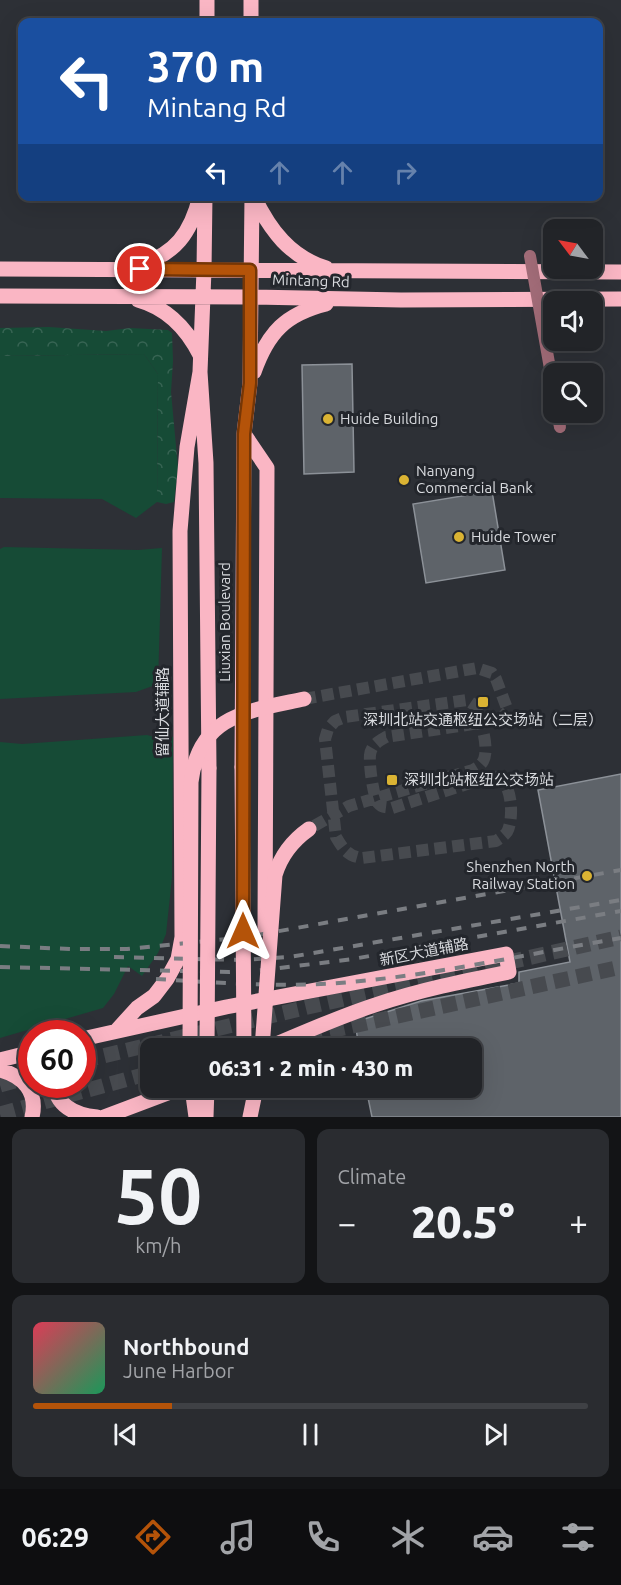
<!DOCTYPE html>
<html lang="en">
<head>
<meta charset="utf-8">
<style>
	body { margin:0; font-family:Ubuntu,"Noto Sans SC",sans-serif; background:#2a2c30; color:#f1f3f6; height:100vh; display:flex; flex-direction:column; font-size:22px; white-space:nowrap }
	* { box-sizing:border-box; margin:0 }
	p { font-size:20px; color:#a2a4a8 }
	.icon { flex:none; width:33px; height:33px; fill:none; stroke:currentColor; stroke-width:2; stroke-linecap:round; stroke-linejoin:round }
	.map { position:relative; height:1117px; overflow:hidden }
	.drawer { display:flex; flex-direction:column; gap:12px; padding:12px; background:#131416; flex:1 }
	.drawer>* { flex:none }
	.top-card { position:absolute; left:18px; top:18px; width:585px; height:183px; border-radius:12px; box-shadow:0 6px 24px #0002,0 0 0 2px #3f4145; background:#1a4fa0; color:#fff; overflow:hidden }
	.needle { width:39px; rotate:302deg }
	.fabs { position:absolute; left:543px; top:219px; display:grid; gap:12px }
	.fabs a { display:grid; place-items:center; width:60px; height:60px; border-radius:12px; background:#222428; box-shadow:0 6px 24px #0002,0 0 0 2px #3f4145; font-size:30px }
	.speed { position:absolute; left:18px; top:1020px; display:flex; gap:12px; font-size:30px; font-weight:700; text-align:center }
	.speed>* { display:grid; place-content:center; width:78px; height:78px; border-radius:50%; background:#222428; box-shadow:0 6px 24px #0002,0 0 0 2px #3f4145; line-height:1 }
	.speed .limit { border:9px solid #d22; background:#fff; color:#111 }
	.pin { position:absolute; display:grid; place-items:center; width:51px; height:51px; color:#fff; margin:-26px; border:3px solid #fff; border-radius:50%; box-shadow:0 2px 6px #0007 }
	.me { position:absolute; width:66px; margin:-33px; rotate:0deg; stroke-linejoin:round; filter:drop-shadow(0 0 4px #0008) }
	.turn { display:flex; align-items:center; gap:21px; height:126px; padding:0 30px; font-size:27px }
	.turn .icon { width:78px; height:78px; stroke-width:2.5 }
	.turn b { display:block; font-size:42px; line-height:51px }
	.lanes { display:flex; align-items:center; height:57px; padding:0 30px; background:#0003; justify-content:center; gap:30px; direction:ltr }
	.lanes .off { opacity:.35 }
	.big { font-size:45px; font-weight:800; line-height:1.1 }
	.drawer .widget { flex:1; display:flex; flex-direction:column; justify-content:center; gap:9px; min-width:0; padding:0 21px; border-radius:12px; background:#2a2c30 }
	.drawer .dial { align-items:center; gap:0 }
	.dial b { font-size:78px; line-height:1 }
	.song { display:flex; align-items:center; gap:18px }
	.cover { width:72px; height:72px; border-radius:9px; background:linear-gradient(135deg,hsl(350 70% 55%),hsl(150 70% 35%)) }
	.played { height:6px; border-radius:3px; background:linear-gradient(90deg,#b45309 25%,#3f4145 25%) }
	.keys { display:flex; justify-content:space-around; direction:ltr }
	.heat { display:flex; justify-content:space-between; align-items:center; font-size:33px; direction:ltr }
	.drawer .tiles { flex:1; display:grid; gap:12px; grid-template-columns:1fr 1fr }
	.widget:last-child { grid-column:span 2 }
	.trip { position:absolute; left:140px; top:1038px; width:342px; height:60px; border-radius:12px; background:#222428; box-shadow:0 6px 24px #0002,0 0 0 2px #3f4145; font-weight:800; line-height:60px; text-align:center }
	.dock { display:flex; height:96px; justify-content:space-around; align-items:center; background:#0e0e10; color:#a2a4a8 }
	.dock .icon { width:42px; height:42px }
	.dock .on { color:#b45309 }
	.dock b { font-size:27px; color:#f1f3f6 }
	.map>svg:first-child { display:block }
	.grass { fill:#164b36 }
	.park { fill:url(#park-crowns) }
	.building { fill:#5e6369; stroke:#8c9198; stroke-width:1.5 }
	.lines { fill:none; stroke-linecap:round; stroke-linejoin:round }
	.minor-tunnel { stroke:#474a4f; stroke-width:12; stroke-dasharray:12 6; stroke-linecap:butt }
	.major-tunnel { stroke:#474a4f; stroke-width:15; stroke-dasharray:15 8; stroke-linecap:butt }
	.minor { stroke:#a26c78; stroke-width:12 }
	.major { stroke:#fab6c4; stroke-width:15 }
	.rail { stroke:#7a7d82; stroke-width:4; stroke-dasharray:10 10; stroke-linecap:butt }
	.minor-bridge { stroke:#a26c78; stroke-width:12 }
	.major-bridge { stroke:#fab6c4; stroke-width:15 }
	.route-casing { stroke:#753606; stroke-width:15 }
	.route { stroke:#b45309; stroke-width:10 }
	.poi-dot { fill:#dab333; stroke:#23262c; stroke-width:2 }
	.labels { text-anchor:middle; stroke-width:6; stroke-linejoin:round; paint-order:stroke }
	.street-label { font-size:15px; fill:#d8dade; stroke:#23262c }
	.poi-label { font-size:15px; fill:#d8dade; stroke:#23262c; text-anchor:start }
</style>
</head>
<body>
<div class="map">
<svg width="621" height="1117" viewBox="0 0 621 1117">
	<defs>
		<pattern id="park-crowns" width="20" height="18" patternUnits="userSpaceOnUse" patternTransform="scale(1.5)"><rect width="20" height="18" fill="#164b36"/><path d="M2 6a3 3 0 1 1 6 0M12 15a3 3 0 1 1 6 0" fill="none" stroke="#376453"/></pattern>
	</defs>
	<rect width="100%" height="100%" fill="#2d3036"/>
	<path class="grass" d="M144 354 158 374 157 502 136 518 102 499 0 498V356Z
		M4 547 138 550 162 548 158 684 136 692 0 699V549Z
		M147 735 158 738 173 737 172 878 166 934 158 953 142 976 128 966 114 994 103 1008 0 1038V742L22 744Z"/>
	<path class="park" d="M49 327 106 331 130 328 168 330 172 333 173 361 171 392 178 468 174 502 166 504 157 502 158 374 144 354 0 356V328Z"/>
	<path class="building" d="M352 364 354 472 304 474 302 365Z
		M492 491 505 570 426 583 413 504Z
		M621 774V1117H372L366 1088H471V1048H359L355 1022 421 1001 519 983V972L570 962 538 790Z"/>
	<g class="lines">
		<path class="minor-tunnel" d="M304 699 477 668 492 673 496 679 508 711 500 720 386 737C379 741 371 745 370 755 369 764 373 796 378 803 382 808 386 807 392 808L486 778C490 778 493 777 496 777 513 781 514 820 507 832 504 836 500 838 496 841L362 858C348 856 343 849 336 837L325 739 328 729 335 721 345 717 467 700 476 706C480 720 492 753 481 764 479 767 476 768 473 770L349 806 309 829"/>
		<path class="major-tunnel" d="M307 1036 621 967
			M82 1061 308 1007 621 937
			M0 1085 32 1076
			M0 1114 150 1073"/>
		<path class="minor" d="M557 412 560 427"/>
		<path class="major" d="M251 0V22
			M207 22V0
			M205 196 204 270 200 372 206 463 209 768
			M254 197C270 230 290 257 326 268
			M138 265C175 255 191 233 200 196
			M0 269 621 272
			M0 296 251 297 401 300 621 299
			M138 300C167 308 187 329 200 355
			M254 372C268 332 286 314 326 304
			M244 434 267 468 265 928
			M242 767 244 434 250 383 252 196
			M117 1030 137 1008 154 996 167 979 178 959 182 937 180 531 187 447 200 372
			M82 1039 226 1007 506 954 509 972C464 981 419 990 375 1005 338 1017 303 1033 267 1048
			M0 1060 32 1052
			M0 1070C23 1076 38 1092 32 1117
			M54 1084C57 1107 76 1115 97 1117
			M192 1088 196 1117
			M104 1117 181 1088
			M206 1117 207 1088
			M250 1117 256 1088"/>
		<path class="rail" d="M0 946 70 949H127L246 937 621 870
			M114 957 240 960 290 957 621 900
			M0 967 229 972 264 970 353 959 621 911
			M156 979C221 983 287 988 351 982 442 974 532 953 621 938"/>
		<path class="minor-bridge" d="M530 256 554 391"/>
		<path class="major-bridge" d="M242 767 244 1048
			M190 1048 191 782C199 715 248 711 304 699
			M207 1048 209 768
			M262 1048 275 875C281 855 292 841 309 829"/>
	</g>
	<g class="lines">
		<defs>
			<path id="route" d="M140 269 250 270V383L244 434 243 931"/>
		</defs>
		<use href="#route" class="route-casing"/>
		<use href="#route" class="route"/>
	</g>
	<g class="poi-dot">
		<circle cx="328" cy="419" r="6"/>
		<circle cx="404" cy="480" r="6"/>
		<circle cx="459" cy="537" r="6"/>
		<rect x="477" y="696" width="12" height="12" rx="3"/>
		<rect x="386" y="774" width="12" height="12" rx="3"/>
		<circle cx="587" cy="876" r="6"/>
	</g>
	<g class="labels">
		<g class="street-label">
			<text transform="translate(311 281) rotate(2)" y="5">Mintang Rd</text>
			<text transform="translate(225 622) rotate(-90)" y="5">Liuxian Boulevard</text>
			<text transform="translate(163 712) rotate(-90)" y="5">留仙大道辅路</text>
			<text transform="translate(424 952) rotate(-11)" y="5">新区大道辅路</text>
		</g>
		<g class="poi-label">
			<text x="340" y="424">Huide Building</text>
			<text x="416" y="476">Nanyang<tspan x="416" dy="17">Commercial Bank</tspan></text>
			<text x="471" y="542">Huide Tower</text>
			<text x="483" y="725" text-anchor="middle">深圳北站交通枢纽公交场站（二层）</text>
			<text x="404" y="785">深圳北站枢纽公交场站</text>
			<text x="575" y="872" text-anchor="end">Shenzhen North<tspan x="575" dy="17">Railway Station</tspan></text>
		</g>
	</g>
</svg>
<div class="fabs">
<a><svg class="needle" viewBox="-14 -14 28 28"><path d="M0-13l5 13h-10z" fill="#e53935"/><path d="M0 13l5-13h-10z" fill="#a2a4a8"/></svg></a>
<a><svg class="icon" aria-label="sound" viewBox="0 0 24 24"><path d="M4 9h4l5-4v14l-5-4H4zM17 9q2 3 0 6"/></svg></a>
<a><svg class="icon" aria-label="search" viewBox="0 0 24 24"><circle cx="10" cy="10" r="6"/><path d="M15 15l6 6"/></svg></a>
</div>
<div class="speed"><div class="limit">60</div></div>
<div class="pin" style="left:140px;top:269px;background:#d93025"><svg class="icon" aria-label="arrive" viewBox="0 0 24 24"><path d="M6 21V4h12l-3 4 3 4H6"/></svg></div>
<svg class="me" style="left:243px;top:931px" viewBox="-20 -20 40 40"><path d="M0-17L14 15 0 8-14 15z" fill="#b45309" stroke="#fff" stroke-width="4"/></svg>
<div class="trip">06:31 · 2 min · 430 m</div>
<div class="top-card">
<div class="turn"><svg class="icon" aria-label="left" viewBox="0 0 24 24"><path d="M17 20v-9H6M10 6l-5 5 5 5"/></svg><div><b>370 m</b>Mintang Rd</div></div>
<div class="lanes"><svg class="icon" aria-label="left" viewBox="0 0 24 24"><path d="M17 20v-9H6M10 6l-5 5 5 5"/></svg><svg class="icon off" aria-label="ahead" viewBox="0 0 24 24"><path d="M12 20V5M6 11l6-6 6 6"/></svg><svg class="icon off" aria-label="ahead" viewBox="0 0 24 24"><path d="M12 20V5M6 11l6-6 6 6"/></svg><svg class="icon off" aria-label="right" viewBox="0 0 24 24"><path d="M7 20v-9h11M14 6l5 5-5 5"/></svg></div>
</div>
</div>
<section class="drawer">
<div class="tiles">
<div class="widget dial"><b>50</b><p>km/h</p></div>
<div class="widget"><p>Climate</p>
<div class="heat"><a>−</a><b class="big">20.5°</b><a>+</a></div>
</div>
<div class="widget">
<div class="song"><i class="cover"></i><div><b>Northbound</b><p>June Harbor</p></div></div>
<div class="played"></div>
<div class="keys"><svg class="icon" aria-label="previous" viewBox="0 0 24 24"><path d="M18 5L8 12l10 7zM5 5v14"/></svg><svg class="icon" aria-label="pause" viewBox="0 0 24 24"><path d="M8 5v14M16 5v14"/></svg><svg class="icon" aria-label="next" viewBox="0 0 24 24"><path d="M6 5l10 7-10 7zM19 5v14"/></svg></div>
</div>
</div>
</section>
<nav class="dock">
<b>06:29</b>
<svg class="icon on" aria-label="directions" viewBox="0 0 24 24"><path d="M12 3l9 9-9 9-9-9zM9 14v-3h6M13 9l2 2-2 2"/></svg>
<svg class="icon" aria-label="music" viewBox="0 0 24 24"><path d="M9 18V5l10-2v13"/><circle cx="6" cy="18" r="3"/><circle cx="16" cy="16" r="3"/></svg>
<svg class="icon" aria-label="phone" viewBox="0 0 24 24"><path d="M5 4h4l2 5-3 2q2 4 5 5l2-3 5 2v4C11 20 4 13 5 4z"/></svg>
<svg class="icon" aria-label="climate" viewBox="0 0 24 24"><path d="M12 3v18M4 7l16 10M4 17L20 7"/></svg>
<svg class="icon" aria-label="car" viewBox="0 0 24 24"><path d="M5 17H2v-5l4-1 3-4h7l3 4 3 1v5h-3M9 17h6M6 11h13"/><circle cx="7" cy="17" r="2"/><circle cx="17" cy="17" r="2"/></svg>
<svg class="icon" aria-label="filters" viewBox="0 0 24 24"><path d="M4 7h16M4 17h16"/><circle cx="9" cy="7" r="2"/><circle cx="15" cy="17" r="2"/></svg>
</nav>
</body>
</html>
